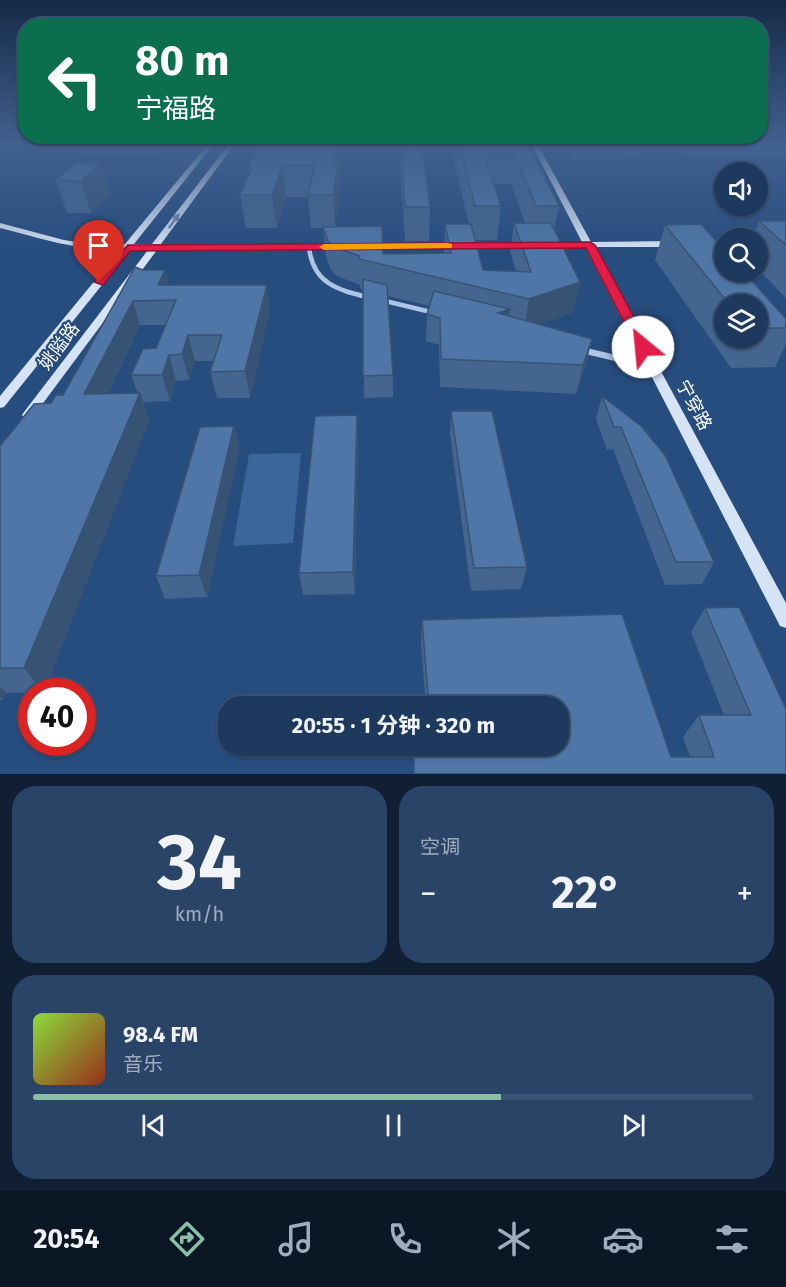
<!DOCTYPE html>
<html lang="zh">
<head>
<meta charset="utf-8">
<style>
	body { margin:0; font-family:"Fira Sans","Noto Sans SC",sans-serif; background:#2a4467; color:#f1f3f6; height:100vh; display:flex; flex-direction:column; font-size:22px; white-space:nowrap }
	* { box-sizing:border-box; margin:0 }
	p { font-size:20px; color:#a0acbc }
	.icon { flex:none; width:33px; height:33px; fill:none; stroke:currentColor; stroke-width:2; stroke-linecap:round; stroke-linejoin:round }
	.map { position:relative; height:774px; overflow:hidden }
	.details { display:flex; flex-direction:column; gap:12px; padding:12px; background:#101f34; flex:1 }
	.details>* { flex:none }
	.guide { position:absolute; left:18px; top:18px; width:750px; height:126px; border-radius:24px; box-shadow:0 2px 4px #0004,0 0 0 2px #3b5373; background:#0b6e4f; color:#fff; overflow:hidden }
	.controls { position:absolute; left:714px; top:162px; display:grid; gap:12px }
	.controls a { display:grid; place-items:center; width:54px; height:54px; border-radius:50%; background:#1d395e; box-shadow:0 2px 4px #0004,0 0 0 2px #3b5373; font-size:30px }
	.speed { position:absolute; left:18px; top:678px; display:flex; gap:12px; font-size:30px; font-weight:700; text-align:center }
	.speed>* { display:grid; place-content:center; width:78px; height:78px; border-radius:50%; background:#1d395e; box-shadow:0 2px 4px #0004,0 0 0 2px #3b5373; line-height:1 }
	.speed .limit { border:9px solid #d22; background:#fff; color:#111 }
	.pin { position:absolute; display:grid; place-items:center; width:51px; height:51px; color:#fff; margin:-62px -26px; border-radius:50% 50% 50% 0; rotate:-45deg; box-shadow:0 0 6px #0007 }
	.pin .icon { rotate:45deg }
	.me { position:absolute; width:66px; margin:-33px; rotate:332deg; stroke-linejoin:round; filter:drop-shadow(0 0 4px #0008) }
	.turn { display:flex; align-items:center; gap:21px; height:126px; padding:0 18px; font-size:27px }
	.turn .icon { width:78px; height:78px; stroke-width:2.5 }
	.turn b { display:block; font-size:42px; line-height:51px }
	.big { font-size:45px; font-weight:700; line-height:1.1 }
	.details .card { flex:1; display:flex; flex-direction:column; justify-content:center; gap:9px; min-width:0; padding:0 21px; border-radius:24px; background:#2a4467 }
	.details .dial { align-items:center; gap:0 }
	.dial b { font-size:78px; line-height:1 }
	.song { display:flex; align-items:center; gap:18px }
	.cover { width:72px; height:72px; border-radius:9px; background:linear-gradient(135deg,hsl(90 70% 55%),hsl(10 70% 35%)) }
	.played { height:6px; border-radius:3px; background:linear-gradient(90deg,#8abfa5 65%,#3b5373 65%) }
	.keys { display:flex; justify-content:space-around; direction:ltr }
	.heat { display:flex; justify-content:space-between; align-items:center; font-size:33px; direction:ltr }
	.details .tiles { flex:1; display:grid; gap:12px; grid-template-columns:1fr 1fr }
	.card:last-child { grid-column:span 2 }
	.trip { position:absolute; left:218px; top:696px; width:351px; height:60px; border-radius:24px; background:#1d395e; box-shadow:0 2px 4px #0004,0 0 0 2px #3b5373; font-weight:700; line-height:60px; text-align:center }
	.dock { display:flex; height:96px; justify-content:space-around; align-items:center; background:#0c1726; color:#a0acbc }
	.dock .icon { width:42px; height:42px }
	.dock .current { color:#8abfa5 }
	.dock b { font-size:27px; color:#f1f3f6 }
	.map>svg:first-child { display:block }
	.green { fill:#3a669b }
	.lines { fill:none; stroke-linecap:round; stroke-linejoin:round }
	.street-far1 { stroke:#adc6e5; stroke-width:4.5 }
	.street { stroke:#adc6e5; stroke-width:6 }
	.secondary { fill:#d6e3f5; fill-rule:evenodd }
	.wall { fill:#44658f; fill-rule:evenodd }
	.shaded-wall { fill:#375374 }
	.building { fill:#4f76a6; stroke:#375374; stroke-width:1.5 }
	.oneway { fill:#6d88ae }
	.route { fill:#e11d48; stroke:#92132f; stroke-width:1.5 }
	.slow { fill:#f59e0b }
	.labels { text-anchor:middle; stroke-width:4.5; stroke-linejoin:round; paint-order:stroke }
	.street-label { font-size:18px; fill:#fff; stroke:#274c7e }
</style>
</head>
<body>
<div class="map">
<svg width="786" height="774" viewBox="0 0 786 774">
	<rect width="100%" height="100%" fill="#274c7e"/>
	<path class="green" d="M301 453 293 543 233 546 249 454Z"/>
	<g class="lines">
		<path class="street-far1" d="M309 247C313 285 339 290 371 298
			M381 300 435 313"/>
		<path class="street" d="M582 350 653 367"/>
		<path class="secondary" d="M207 145H213L134 244H152L228 145H234L161 244H341L344 245V249L157 250 32 418H24L22 415 24 412 148 250H130L4 407 0 408V396L120 250C75 250 43 239 0 228V223L64 240 90 244H125Z
			M532 145H538L591 242 674 241 678 244 674 247H594L786 603V628L780 626 585 247 547 248 543 245 547 242H582Z
			M703 241 724 240V245L700 246 699 244Z
			M527 242 530 243V247L367 250 363 247 367 244Z"/>
	</g>
	<path class="wall" d="M78 145H167L158 154H81Z
		M258 145H346L339 178 340 197 335 227 383 254 444 253 445 224H469L450 145H528L559 206 554 230 580 282 573 312 540 324 592 339 585 367 576 394 440 387 439 345 426 341 427 314 430 306 388 296 393 375V397L364 398 363 289H360V285L337 276 330 269 326 255 323 228H311L308 197H286L277 228H246L240 195 249 175 248 168ZM494 184H511L525 223H514L510 251 516 271 483 270 476 240H497L501 206Z
		M399 145H422L430 207 429 241H405Z
		M562 145H643L640 158 572 160Z
		M674 145H786V157H687Z
		M100 163 110 195 91 213H67L56 180Z
		M759 221H786V298L758 269V238H752Z
		M665 225 786 319V344L775 367 731 368 655 260ZM724 304H758V338H724Z
		M143 270H165L169 285 270 309 250 398H217L210 372 214 361H195L189 380 176 381 170 401 143 402 149 420 44 692 6 693 3 700H0V446L51 403 63 395ZM140 325H166L156 348 131 375 138 394H108Z
		M602 396 714 562 702 584 665 585 613 449 607 450 596 419Z
		M451 411 527 567 521 589 471 591 450 434Z
		M234 426 239 449 207 597 165 599 156 576Z
		M358 438 355 594 303 595 299 573Z
		M705 608 786 774H413L414 757H429L428 746H558V706H426L421 644 422 620 671 757H690L683 737 699 715H724L691 632Z"/>
	<path class="shaded-wall" d="M156 145H167L158 154Z
		M338 145H346L339 178 340 197 335 228 333 195V165Z
		M100 163 110 195 91 213 81 181Z
		M283 165 286 197 277 228 272 195Z
		M165 270 171 294 158 285Z
		M580 282 573 312 524 330 529 299Z
		M267 285 270 309 250 398 245 371Z
		M133 301 140 325 95 421 84 394Z
		M510 309 506 336 498 313Z
		M188 335 195 361 189 380 182 354Z
		M592 339 585 367 576 394 583 365Z
		M169 355 176 381 170 401 162 375Z
		M140 393 149 420 44 692H43L24 668Z
		M357 415 358 438 355 594 353 572Z
		M234 426 239 449 207 597 199 575Z
		M0 686 6 693 3 700 0 697Z"/>
	<path class="building" d="M258 145H338L333 165H338L333 195H308L315 165H283L272 195H240L252 168H248Z
		M401 145H422L430 207H405Z
		M459 145H528L559 206H536L514 153H483L501 206H475Z
		M76 163H100L81 181 56 180Z
		M759 221H786V245Z
		M514 223H551L580 282 529 299 359 259V256L335 247 328 241 323 227 382 226 383 254 451 253 445 224H471L483 270 531 272Z
		M701 224 724 250V272H744L786 319V328H758V304H729L665 225Z
		M135 267 143 270H165L158 285H267L245 371 210 372 222 335H188L182 354 169 355 162 375H131L143 349 156 348 176 300 133 301 84 394 140 393 24 668H0V446L34 404 51 403 56 395H63Z
		M363 279 387 285 393 375 363 376Z
		M434 291 510 309 498 313 592 339 583 365 441 359 440 318 427 314Z
		M602 396 641 426 665 455 714 562H676L621 427H614Z
		M451 411H492L527 567 474 568Z
		M357 415 353 572 299 573 315 416Z
		M234 426 199 575 156 576 200 427Z
		M739 607 786 709V774H414V757H433L432 746H558V706H429L422 620 622 614 671 757H714L699 715H751L705 608Z"/>
	<defs><path id="oneway-solid" d="M-6-.8H1V-3.2L6.5 0L1 3.2V.8H-6Z" transform="scale(1.5)"/></defs>
	<use class="oneway" href="#oneway-solid" transform="translate(174 221) rotate(-54)"/>
	<linearGradient id="sky" x2="0" y2="1"><stop stop-color="#152a45"/><stop offset="0.57" stop-color="#41618f"/><stop offset="1" stop-color="#41618f" stop-opacity="0"/></linearGradient>
	<rect width="786" height="253" fill="url(#sky)"/>
	<path class="route" d="M590 242 595 245 650 347 648 350H639L637 347 586 248 130 251 103 285 94 282 128 245Z"/>
	<path class="slow" d="M448 243 452 244V248L324 250 319 247 324 244Z"/>
	<g class="labels">
		<g class="street-label">
			<text transform="translate(59 346) rotate(-53)" y="6">姚隘路</text>
			<text transform="translate(694 405) rotate(62)" y="6">宁穿路</text>
		</g>
	</g>
</svg>
<div class="controls">
<a><svg class="icon" aria-label="sound" viewBox="0 0 24 24"><path d="M4 9h4l5-4v14l-5-4H4zM17 9q2 3 0 6"/></svg></a>
<a><svg class="icon" aria-label="search" viewBox="0 0 24 24"><circle cx="10" cy="10" r="6"/><path d="M15 15l6 6"/></svg></a>
<a><svg class="icon" aria-label="layers" viewBox="0 0 24 24"><path d="M12 4l9 5-9 5-9-5zM3 14l9 5 9-5"/></svg></a>
</div>
<div class="speed"><div class="limit">40</div></div>
<div class="pin" style="left:99px;top:282px;background:#d93025"><svg class="icon" aria-label="arrive" viewBox="0 0 24 24"><path d="M6 21V4h12l-3 4 3 4H6"/></svg></div>
<svg class="me" style="left:643px;top:347px" viewBox="-20 -20 40 40"><circle r="19" fill="#fff"/><path d="M0-13L10 11 0 6-10 11z" fill="#e11d48"/></svg>
<div class="trip">20:55 · 1 分钟 · 320 m</div>
<div class="guide">
<div class="turn"><svg class="icon" aria-label="left" viewBox="0 0 24 24"><path d="M17 20v-9H6M10 6l-5 5 5 5"/></svg><div><b>80 m</b>宁福路</div></div>
</div>
</div>
<section class="details">
<div class="tiles">
<div class="card dial"><b>34</b><p>km/h</p></div>
<div class="card"><p>空调</p>
<div class="heat"><a>−</a><b class="big">22°</b><a>+</a></div>
</div>
<div class="card">
<div class="song"><i class="cover"></i><div><b>98.4 FM</b><p>音乐</p></div></div>
<div class="played"></div>
<div class="keys"><svg class="icon" aria-label="previous" viewBox="0 0 24 24"><path d="M18 5L8 12l10 7zM5 5v14"/></svg><svg class="icon" aria-label="pause" viewBox="0 0 24 24"><path d="M8 5v14M16 5v14"/></svg><svg class="icon" aria-label="next" viewBox="0 0 24 24"><path d="M6 5l10 7-10 7zM19 5v14"/></svg></div>
</div>
</div>
</section>
<nav class="dock">
<b>20:54</b>
<svg class="icon current" aria-label="directions" viewBox="0 0 24 24"><path d="M12 3l9 9-9 9-9-9zM9 14v-3h6M13 9l2 2-2 2"/></svg>
<svg class="icon" aria-label="music" viewBox="0 0 24 24"><path d="M9 18V5l10-2v13"/><circle cx="6" cy="18" r="3"/><circle cx="16" cy="16" r="3"/></svg>
<svg class="icon" aria-label="phone" viewBox="0 0 24 24"><path d="M5 4h4l2 5-3 2q2 4 5 5l2-3 5 2v4C11 20 4 13 5 4z"/></svg>
<svg class="icon" aria-label="climate" viewBox="0 0 24 24"><path d="M12 3v18M4 7l16 10M4 17L20 7"/></svg>
<svg class="icon" aria-label="car" viewBox="0 0 24 24"><path d="M5 17H2v-5l4-1 3-4h7l3 4 3 1v5h-3M9 17h6M6 11h13"/><circle cx="7" cy="17" r="2"/><circle cx="17" cy="17" r="2"/></svg>
<svg class="icon" aria-label="filters" viewBox="0 0 24 24"><path d="M4 7h16M4 17h16"/><circle cx="9" cy="7" r="2"/><circle cx="15" cy="17" r="2"/></svg>
</nav>
</body>
</html>
